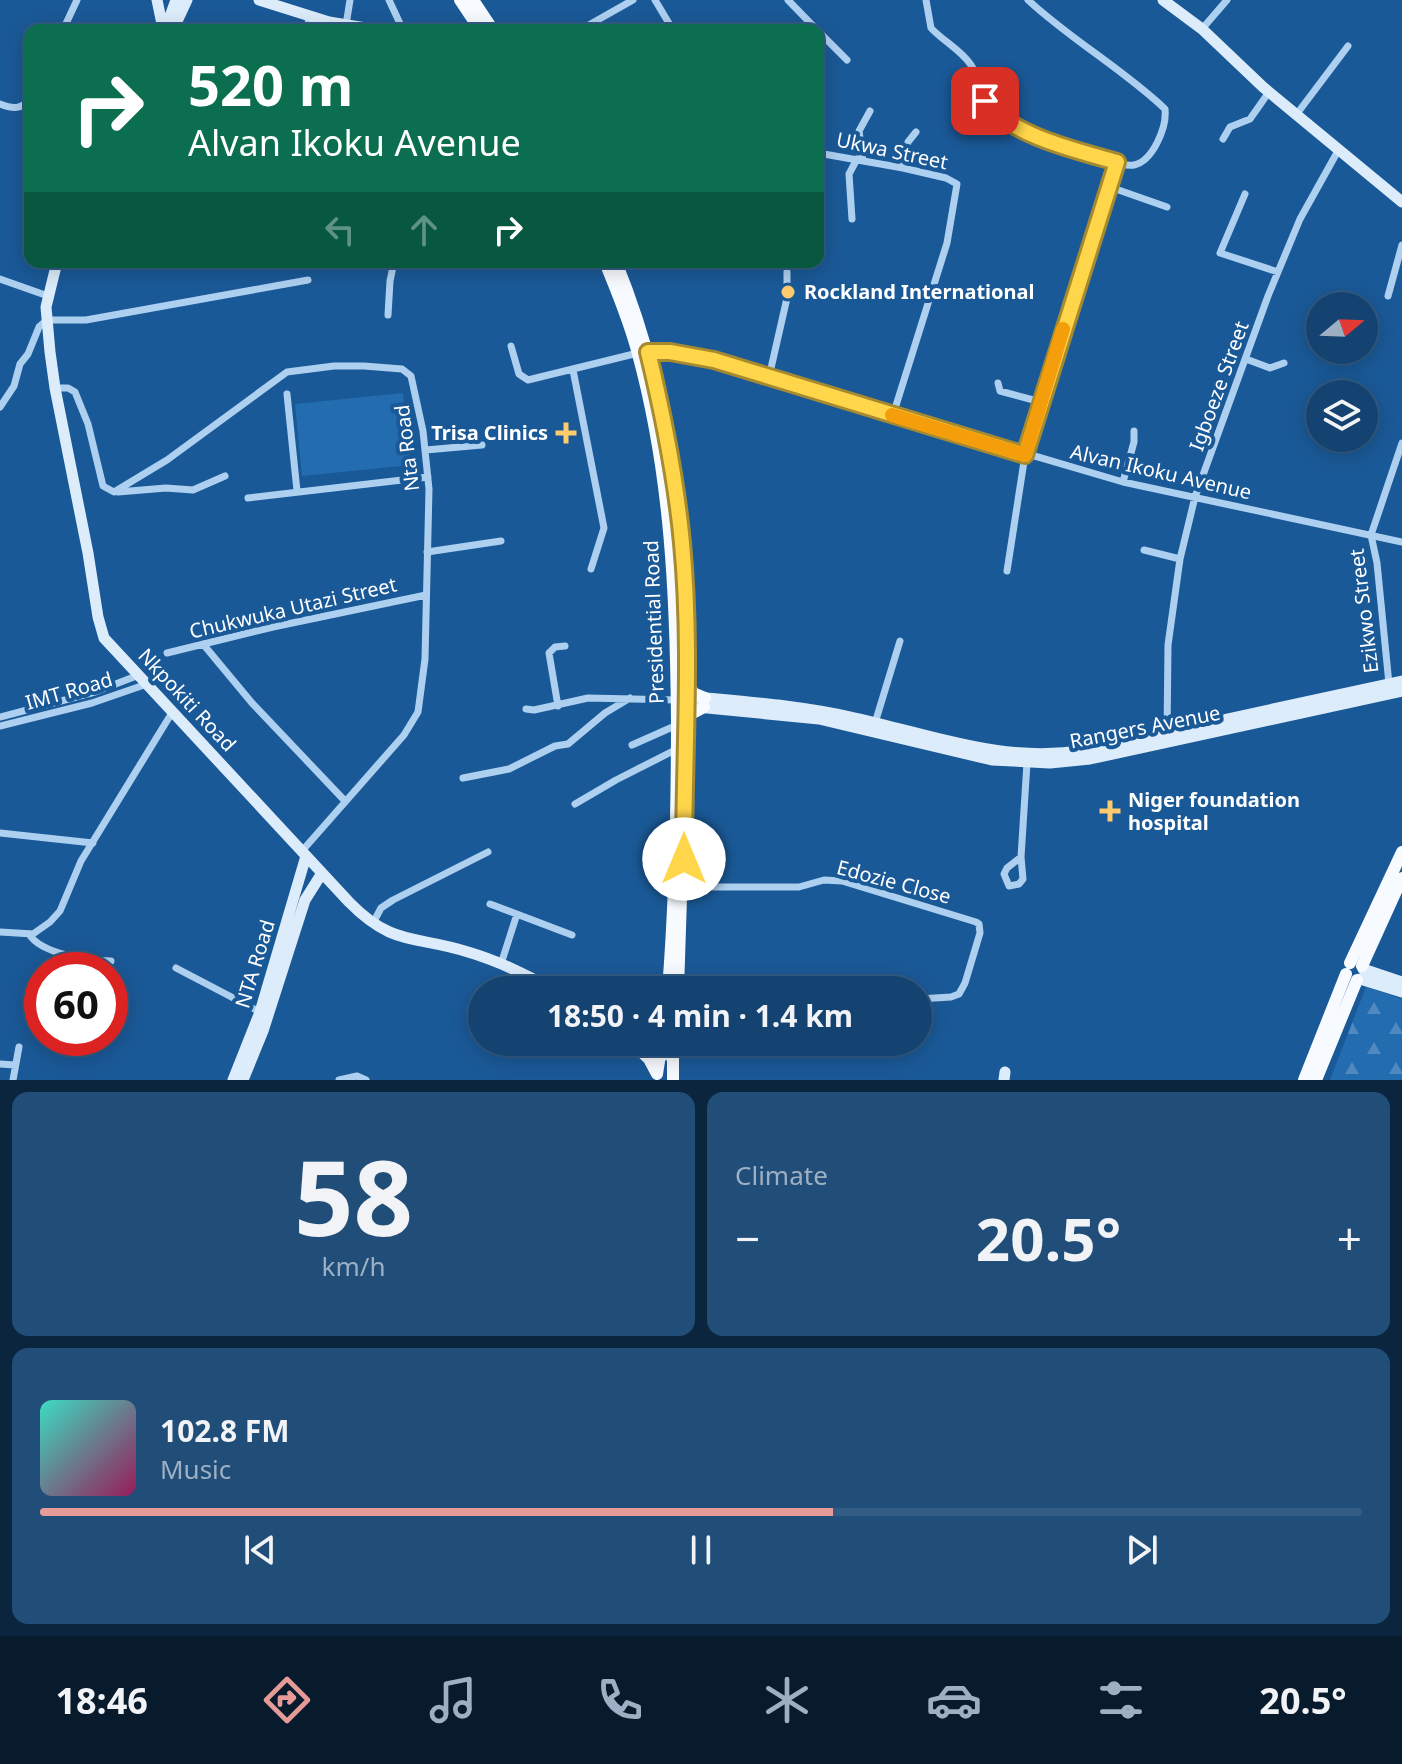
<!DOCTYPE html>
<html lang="en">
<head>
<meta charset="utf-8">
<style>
	body { margin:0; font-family:"Noto Sans",sans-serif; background:#214e79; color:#f1f3f6; height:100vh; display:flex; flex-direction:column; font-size:30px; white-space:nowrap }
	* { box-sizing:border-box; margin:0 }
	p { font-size:26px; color:#9db0c3 }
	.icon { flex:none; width:44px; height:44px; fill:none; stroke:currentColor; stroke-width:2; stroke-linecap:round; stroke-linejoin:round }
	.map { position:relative; height:1080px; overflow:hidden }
	.panel { display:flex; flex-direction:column; gap:12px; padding:12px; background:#0b253e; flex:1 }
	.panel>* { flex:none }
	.guide { position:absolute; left:24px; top:24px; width:800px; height:244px; border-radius:16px; box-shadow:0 4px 20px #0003,0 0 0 2px #335c84; background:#0b6e4f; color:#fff; overflow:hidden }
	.needle { width:52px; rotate:71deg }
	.controls { position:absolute; left:1306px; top:292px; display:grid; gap:16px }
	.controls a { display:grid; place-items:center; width:72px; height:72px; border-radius:50%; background:#144371; box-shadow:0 4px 20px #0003,0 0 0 2px #335c84; font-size:40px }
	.speed { position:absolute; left:24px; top:952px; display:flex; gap:16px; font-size:40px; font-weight:700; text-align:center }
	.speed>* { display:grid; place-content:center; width:104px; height:104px; border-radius:50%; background:#144371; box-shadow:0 4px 20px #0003,0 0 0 2px #335c84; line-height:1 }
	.speed .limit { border:12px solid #d22; background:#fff; color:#111 }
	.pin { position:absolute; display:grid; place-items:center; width:68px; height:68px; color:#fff; margin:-34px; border-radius:16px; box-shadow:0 4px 12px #0006 }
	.me { position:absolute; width:88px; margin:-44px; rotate:0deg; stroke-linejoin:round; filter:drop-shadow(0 0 6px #0008) }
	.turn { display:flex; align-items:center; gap:28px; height:168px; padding:0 32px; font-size:36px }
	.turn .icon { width:104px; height:104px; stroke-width:2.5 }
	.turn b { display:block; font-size:56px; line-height:68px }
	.lanes { display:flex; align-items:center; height:76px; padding:0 32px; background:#0003; justify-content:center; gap:40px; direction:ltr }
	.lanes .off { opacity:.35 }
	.big { font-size:60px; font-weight:700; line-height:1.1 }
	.panel .tile { flex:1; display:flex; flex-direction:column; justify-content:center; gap:12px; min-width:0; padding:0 28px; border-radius:16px; background:#214e79 }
	.panel .dial { align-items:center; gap:0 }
	.dial b { font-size:104px; line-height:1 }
	.song { display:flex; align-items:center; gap:24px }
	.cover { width:96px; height:96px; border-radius:12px; background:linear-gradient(135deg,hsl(170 70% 55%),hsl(330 70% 35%)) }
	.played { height:8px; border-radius:4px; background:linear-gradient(90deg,#e69b98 60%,#335c84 60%) }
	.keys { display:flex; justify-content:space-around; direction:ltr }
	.heat { display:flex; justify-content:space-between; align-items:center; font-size:44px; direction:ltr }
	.panel .tiles { flex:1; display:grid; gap:12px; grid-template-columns:1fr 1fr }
	.tile:last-child { grid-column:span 2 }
	.trip { position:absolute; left:468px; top:976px; width:464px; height:80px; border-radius:40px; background:#144371; box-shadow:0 4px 20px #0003,0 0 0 2px #335c84; font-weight:700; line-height:80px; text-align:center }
	.tabs { display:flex; height:128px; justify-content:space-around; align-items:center; background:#081b2d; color:#9db0c3 }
	.tabs .icon { width:56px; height:56px }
	.tabs .on { color:#e69b98 }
	.tabs b { font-size:36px; color:#f1f3f6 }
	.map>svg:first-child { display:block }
	.forest { fill:url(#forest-firs) }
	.pitch { fill:#236cb0 }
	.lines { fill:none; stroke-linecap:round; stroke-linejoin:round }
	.street { stroke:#aed0f0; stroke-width:7 }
	.secondary { stroke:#dcecfb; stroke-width:11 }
	.primary { stroke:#f7fbff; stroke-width:12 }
	.route-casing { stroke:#a68a30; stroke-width:20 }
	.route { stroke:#ffd54a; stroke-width:14 }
	.slow { stroke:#f59e0b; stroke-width:14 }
	.poi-dot { fill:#ffcb6d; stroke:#1a5997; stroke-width:3 }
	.labels { text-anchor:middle; stroke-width:8; stroke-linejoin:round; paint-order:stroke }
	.street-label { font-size:20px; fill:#fff; stroke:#1a5997 }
	.poi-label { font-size:20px; font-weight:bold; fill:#fff; stroke:#1a5997; text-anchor:start }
</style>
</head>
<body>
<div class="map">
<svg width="1402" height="1080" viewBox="0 0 1402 1080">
	<defs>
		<pattern id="forest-firs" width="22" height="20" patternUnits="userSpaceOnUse" patternTransform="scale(2)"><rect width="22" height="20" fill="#236cb0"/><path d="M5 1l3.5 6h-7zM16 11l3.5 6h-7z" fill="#4f89c0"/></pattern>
	</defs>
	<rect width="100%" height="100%" fill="#1a5997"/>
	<path class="forest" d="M1366 987 1402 999V1080H1330Z"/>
	<path class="pitch" d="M403 393 411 465 302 476 295 404Z"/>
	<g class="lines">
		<path class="street" d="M389 0 403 30
			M655 0 673 30
			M788 0 817 30
			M926 0 931 28C943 41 961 50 971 65 982 81 981 100 997 113 1014 128 1114 169 1134 165 1153 161 1167 127 1165 109 1123 69 1071 40 1028 0
			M346 25 350 0
			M1202 29 1227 0
			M63 30 77 0
			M306 30 310 16
			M580 30 633 0
			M818 31 847 60
			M0 104C13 109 22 110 30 98
			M1296 115 1348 46
			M1223 139 1230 127 1250 119 1269 92
			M818 153 903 168 946 178 957 184 947 243 893 415
			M863 161 859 131 870 111
			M903 168 908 142 916 132
			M1110 187 1167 207
			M1245 194 1220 253 1278 272
			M852 219 849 174 857 159
			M618 268 635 262
			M0 279 48 296
			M1388 296 1402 245
			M388 315 390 281 394 262
			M511 346 519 374 528 380 638 353 657 351 695 356 1123 482 1402 542
			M1246 359 1270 368 1284 363
			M573 370 604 528 591 569
			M769 377 787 298V272
			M998 383 1000 391 1041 402
			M55 388H68L75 392 88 424 103 486 114 492 167 460 287 372 334 366H364L402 369 411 376 423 431 429 489 425 659 418 712 404 735 302 851
			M287 394 297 491
			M0 407 14 386 20 364 28 354 39 327 47 320H86L308 280
			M426 450 482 445
			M1123 482 1134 442V431
			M118 492 166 488 193 490 225 476
			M248 498 428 477
			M1144 550 1180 559
			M427 552 501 541
			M1007 571 1025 455 1117 162
			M203 644 252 703 345 801
			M167 653 273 627 426 595
			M1389 684 1377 563 1371 535 1402 443
			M558 706 549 653 555 647 565 646
			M526 709 534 710 588 698 677 700
			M0 717 95 692 139 675
			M875 723 900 641
			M0 726 92 703 147 684
			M1167 735 1168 645 1180 559 1195 497 1268 296 1300 219 1339 149
			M632 745 677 725
			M463 778 509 769 555 746 568 744 605 713 630 698
			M575 804 616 780 677 749
			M0 833 93 843
			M1021 857 1007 868 1004 874 1009 886 1019 884 1023 879 1021 857 1027 763
			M683 887H799L824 880 842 881 976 922 979 924 980 933 965 983 959 994 951 997 918 999
			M490 904 572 935
			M373 923 381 908 393 900 488 852
			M0 932 33 934 50 922 60 911 81 861 173 711
			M29 934C41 954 89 961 111 961
			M501 964 517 914
			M176 968 260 1012
			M716 979 837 990
			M0 1064 15 1065
			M13 1080 19 1047
			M339 1080 357 1076 366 1080"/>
		<path class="secondary" d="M157 0 163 29
			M259 0 329 22 378 30
			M1163 0 1202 29 1263 87 1402 202
			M165 30 176 0
			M173 30 187 0
			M57 262 46 307 50 352 55 388 88 553 98 617 104 638 349 902C393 947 415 935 468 952 499 961 526 975 555 990
			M696 697C749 702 803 706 855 718 933 735 1004 764 1085 750L1402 681
			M697 707 819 719 992 760 1050 763 1090 759 1402 691
			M1363 969 1402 982
			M1360 979 1402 992
			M638 1042 667 1055
			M233 1080 260 1012 306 856
			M243 1080 263 1031 305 900 322 873
			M1004 1080 1005 1072"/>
		<path class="primary" d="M460 0 480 30
			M473 0 493 30
			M605 262C617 292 630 322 638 354 671 475 676 598 677 722 677 812 675 901 668 990
			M616 262C670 394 688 538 688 680 688 698 685 717 685 735
			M688 682 693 693 705 698
			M687 721 691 714 704 707
			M1350 963 1402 852
			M1362 966 1402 878
			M678 990 684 805
			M631 1042 649 1059 657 1074
			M657 1074 662 1042
			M673 1080V1042
			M1304 1080 1346 974
			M1316 1080 1357 980"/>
	</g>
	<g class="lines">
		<defs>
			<path id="route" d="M684 859C684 754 692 648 682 543 676 479 663 414 648 352H670L714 360 1025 455 1117 162C1078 151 1009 135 985 101"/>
		</defs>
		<use href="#route" class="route-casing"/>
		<use href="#route" class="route"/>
		<path class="slow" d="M892 415 1025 455 1063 329"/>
	</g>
	<g class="poi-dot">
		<circle cx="788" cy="292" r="8"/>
		<path d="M562 421h8v8h8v8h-8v8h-8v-8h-8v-8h8z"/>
		<path d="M1106 799h8v8h8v8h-8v8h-8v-8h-8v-8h8z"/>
	</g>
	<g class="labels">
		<g class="street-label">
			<text transform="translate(892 151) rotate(12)" y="7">Ukwa Street</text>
			<text transform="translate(1219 386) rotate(-70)" y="7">Igboeze Street</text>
			<text transform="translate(407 448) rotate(-97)" y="7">Nta Road</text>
			<text transform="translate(1161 472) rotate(13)" y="7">Alvan Ikoku Avenue</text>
			<text transform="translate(293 608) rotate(-13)" y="7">Chukwuka Utazi Street</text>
			<text transform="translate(1364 611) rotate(-97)" y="7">Ezikwo Street</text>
			<text transform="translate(654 622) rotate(-92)" y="7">Presidential Road</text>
			<text transform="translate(69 691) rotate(-16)" y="7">IMT Road</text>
			<text transform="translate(187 700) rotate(47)" y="7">Nkpokiti Road</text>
			<text transform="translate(1145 727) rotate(-11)" y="7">Rangers Avenue</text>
			<text transform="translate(894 882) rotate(15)" y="7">Edozie Close</text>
			<text transform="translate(255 964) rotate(-73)" y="7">NTA Road</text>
		</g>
		<g class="poi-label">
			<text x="804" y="299">Rockland International</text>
			<text x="548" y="440" text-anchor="end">Trisa Clinics</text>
			<text x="1128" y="807">Niger foundation<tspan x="1128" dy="23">hospital</tspan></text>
		</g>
	</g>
</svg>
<div class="controls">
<a><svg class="needle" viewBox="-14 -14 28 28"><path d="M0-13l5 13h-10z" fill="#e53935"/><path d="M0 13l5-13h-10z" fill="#9db0c3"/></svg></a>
<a><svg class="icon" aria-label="layers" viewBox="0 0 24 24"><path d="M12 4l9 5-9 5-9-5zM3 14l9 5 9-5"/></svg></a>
</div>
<div class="speed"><div class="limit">60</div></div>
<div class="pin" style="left:985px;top:101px;background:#d93025"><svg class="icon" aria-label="arrive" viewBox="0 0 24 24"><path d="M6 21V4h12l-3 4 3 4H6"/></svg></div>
<svg class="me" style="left:684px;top:859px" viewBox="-20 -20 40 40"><circle r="19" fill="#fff"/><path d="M0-13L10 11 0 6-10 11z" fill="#ffd54a"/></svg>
<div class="trip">18:50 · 4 min · 1.4 km</div>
<div class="guide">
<div class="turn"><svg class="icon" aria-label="right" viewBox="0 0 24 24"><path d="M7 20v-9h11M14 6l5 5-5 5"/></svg><div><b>520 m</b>Alvan Ikoku Avenue</div></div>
<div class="lanes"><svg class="icon off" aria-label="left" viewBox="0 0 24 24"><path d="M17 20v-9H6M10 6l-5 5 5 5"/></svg><svg class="icon off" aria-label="ahead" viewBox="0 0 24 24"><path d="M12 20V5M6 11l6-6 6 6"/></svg><svg class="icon" aria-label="right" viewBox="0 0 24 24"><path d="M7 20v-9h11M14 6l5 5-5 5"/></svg></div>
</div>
</div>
<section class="panel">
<div class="tiles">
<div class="tile dial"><b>58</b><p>km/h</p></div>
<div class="tile"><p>Climate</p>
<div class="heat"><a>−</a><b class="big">20.5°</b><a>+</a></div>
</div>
<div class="tile">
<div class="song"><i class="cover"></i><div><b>102.8 FM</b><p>Music</p></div></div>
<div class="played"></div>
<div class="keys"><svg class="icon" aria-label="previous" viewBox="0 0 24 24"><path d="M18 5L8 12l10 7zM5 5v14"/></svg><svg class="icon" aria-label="pause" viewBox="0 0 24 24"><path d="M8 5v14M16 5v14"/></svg><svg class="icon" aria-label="next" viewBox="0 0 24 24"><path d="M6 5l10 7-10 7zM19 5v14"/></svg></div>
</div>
</div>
</section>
<nav class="tabs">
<b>18:46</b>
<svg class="icon on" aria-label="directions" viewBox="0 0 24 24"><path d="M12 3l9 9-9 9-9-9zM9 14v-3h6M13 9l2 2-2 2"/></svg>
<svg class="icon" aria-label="music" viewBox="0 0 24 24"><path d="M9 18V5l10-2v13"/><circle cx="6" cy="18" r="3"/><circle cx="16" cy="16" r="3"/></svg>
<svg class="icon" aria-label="phone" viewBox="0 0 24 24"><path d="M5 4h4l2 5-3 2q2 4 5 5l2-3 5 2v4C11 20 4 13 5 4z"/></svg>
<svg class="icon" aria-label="climate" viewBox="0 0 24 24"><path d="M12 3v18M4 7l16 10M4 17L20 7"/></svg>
<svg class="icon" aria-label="car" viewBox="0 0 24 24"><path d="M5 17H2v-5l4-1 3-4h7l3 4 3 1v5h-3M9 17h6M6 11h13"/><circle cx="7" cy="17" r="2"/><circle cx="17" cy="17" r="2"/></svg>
<svg class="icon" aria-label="filters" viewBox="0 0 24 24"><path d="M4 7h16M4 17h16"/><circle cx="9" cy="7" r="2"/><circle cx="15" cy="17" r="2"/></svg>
<b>20.5°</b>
</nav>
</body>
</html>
